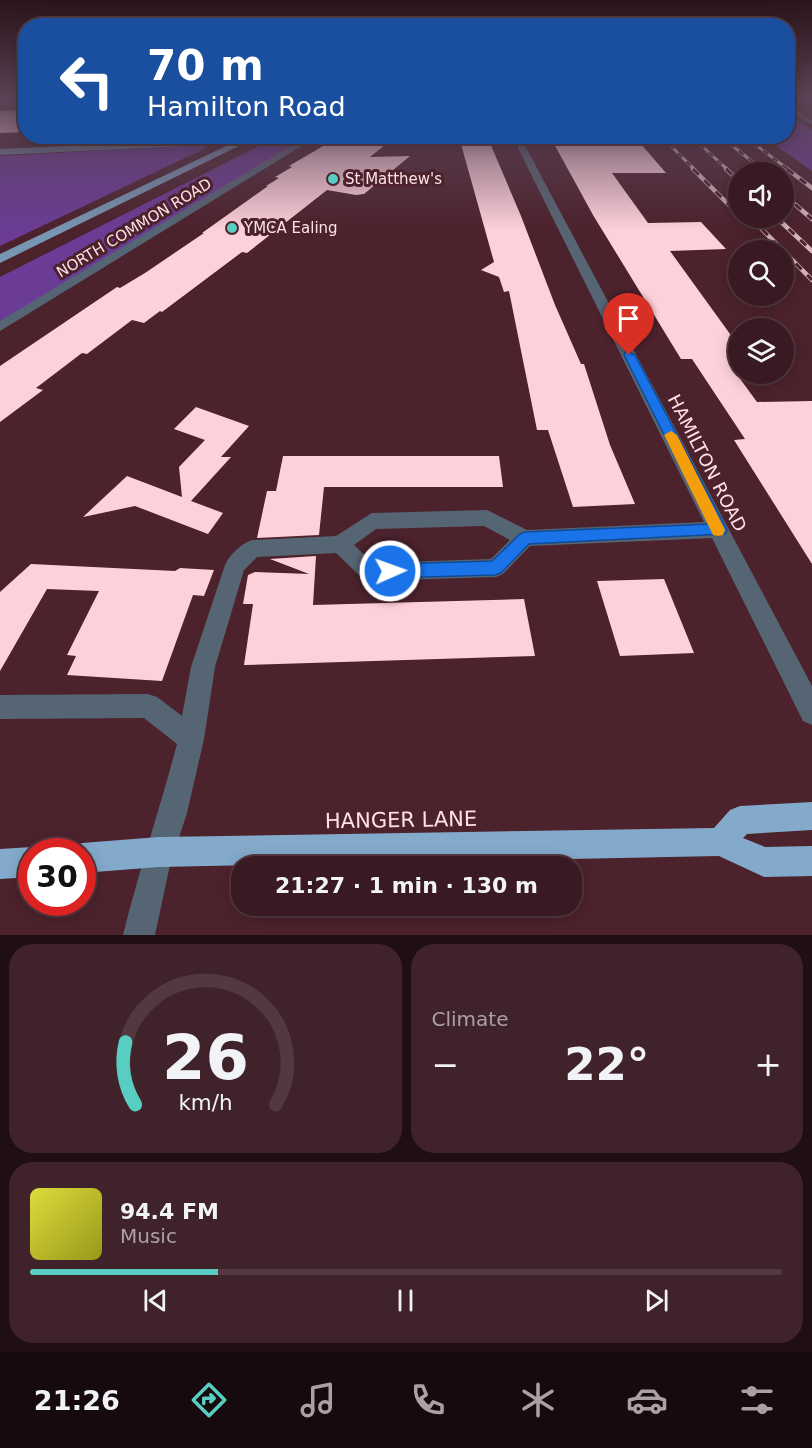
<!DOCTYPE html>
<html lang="en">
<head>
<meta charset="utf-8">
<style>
	body { margin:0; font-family:"DejaVu Sans",sans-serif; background:#40232a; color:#f1f3f6; height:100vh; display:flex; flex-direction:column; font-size:22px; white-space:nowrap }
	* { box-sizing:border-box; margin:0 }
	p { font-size:20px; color:#aba1a5 }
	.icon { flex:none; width:33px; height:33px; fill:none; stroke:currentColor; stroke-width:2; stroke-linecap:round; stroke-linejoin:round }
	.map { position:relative; height:935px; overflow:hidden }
	.panel { display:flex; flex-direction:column; gap:9px; padding:9px; background:#1f0e13; flex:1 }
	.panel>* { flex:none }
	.guide { position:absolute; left:18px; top:18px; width:777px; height:126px; border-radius:24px; box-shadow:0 3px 15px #0003,0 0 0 2px #533840; background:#1a4fa0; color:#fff; overflow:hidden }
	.tools { position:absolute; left:728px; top:162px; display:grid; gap:12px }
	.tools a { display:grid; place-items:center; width:66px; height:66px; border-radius:50%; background:#391a22; box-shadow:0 3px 15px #0003,0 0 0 2px #533840; font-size:30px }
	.speed { position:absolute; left:18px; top:838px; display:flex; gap:12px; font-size:30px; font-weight:700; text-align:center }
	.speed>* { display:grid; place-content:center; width:78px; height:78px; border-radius:50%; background:#391a22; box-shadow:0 3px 15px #0003,0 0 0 2px #533840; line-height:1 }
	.speed .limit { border:9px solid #d22; background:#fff; color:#111 }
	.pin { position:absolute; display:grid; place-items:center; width:51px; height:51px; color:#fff; margin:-62px -26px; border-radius:50% 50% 50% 0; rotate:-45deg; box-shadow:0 0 6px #0007 }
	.pin .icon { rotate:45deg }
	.me { position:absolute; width:66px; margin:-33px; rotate:88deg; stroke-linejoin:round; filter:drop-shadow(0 0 4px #0008) }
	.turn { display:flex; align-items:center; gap:21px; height:126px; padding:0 30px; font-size:27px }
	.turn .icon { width:78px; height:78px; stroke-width:2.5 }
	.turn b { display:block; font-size:42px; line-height:51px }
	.big { font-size:45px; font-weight:700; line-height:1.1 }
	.panel .widget { flex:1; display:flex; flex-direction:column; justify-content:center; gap:9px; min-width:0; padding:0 21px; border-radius:24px; background:#40232a }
	.panel .dial { align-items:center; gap:0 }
	.dial svg { height:156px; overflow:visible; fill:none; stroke:#533840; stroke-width:7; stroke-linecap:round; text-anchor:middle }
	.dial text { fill:#f1f3f6; stroke:none }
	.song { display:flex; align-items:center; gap:18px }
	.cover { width:72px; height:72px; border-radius:9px; background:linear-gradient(135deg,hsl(60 70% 55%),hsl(60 70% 35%)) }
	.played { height:6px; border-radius:3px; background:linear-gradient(90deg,#57cec1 25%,#533840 25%) }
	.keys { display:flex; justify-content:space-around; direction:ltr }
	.heat { display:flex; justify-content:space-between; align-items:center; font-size:33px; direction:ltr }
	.panel .tiles { flex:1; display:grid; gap:9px; grid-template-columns:1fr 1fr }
	.widget:last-child { grid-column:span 2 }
	.trip { position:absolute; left:231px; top:856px; width:351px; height:60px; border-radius:24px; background:#391a22; box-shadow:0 3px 15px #0003,0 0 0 2px #533840; font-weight:700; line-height:60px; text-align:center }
	.tabs { display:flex; height:96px; justify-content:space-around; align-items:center; background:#170a0e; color:#aba1a5 }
	.tabs .icon { width:42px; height:42px }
	.tabs .current { color:#57cec1 }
	.tabs b { font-size:27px; color:#f1f3f6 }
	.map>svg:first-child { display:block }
	.green { fill:#6a3c95 }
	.building { fill:#fed1da }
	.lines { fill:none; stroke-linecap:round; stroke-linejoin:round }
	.street { fill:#566573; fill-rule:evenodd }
	.secondary { fill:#698197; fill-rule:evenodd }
	.primary { fill:#7796b2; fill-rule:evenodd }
	.highway { fill:#84aacb; fill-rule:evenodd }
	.rail-far1-casing { stroke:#d5b5bb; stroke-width:3 }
	.rail-casing { stroke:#d5b5bb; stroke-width:4.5 }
	.rail-far1 { stroke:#4c222d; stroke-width:2; stroke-dasharray:6; stroke-linecap:butt }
	.rail { stroke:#4c222d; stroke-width:3; stroke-dasharray:8; stroke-linecap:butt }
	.route { fill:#1a73e8; stroke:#114b97; stroke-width:1.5 }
	.slow { fill:#f59e0b }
	.poi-dot { fill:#57cec1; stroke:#4c222d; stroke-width:2 }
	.labels { text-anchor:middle; stroke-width:6; stroke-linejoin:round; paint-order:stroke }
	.far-poi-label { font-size:15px; fill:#fee1e6; stroke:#4c222d; text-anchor:start }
	.far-street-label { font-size:15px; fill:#fee1e6; stroke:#4c222d }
	.street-label { font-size:18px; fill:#fee1e6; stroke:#4c222d }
	.near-street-label { font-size:21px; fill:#fee1e6; stroke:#4c222d }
</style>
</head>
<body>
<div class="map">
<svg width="812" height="935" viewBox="0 0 812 935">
	<rect width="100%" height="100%" fill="#4c222d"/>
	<path class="green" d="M788 115 812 130V171L764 137 788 136Z
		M130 136 158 138 150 143 69 145 79 139Z
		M277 137H307L0 323V277Z
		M200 145 208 147 0 246V156Z"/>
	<path class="building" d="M26 110V132L0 133V111Z
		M340 136H396L370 157 410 156 364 194 356 195 327 190 247 253 242 252 162 312 160 311 144 323 132 320 87 354 82 353 36 388 43 390 0 422V366L117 287 120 288 145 273 204 233H202L268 186H266L279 178 275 177 292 167 289 166Z
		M487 136 521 216 555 305 581 364H584L610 445 635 504 573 507 548 430H537L509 291 504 292 499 277 481 270 494 262 459 137Z
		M561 136H634L666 173H612L648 223 701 222 726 249 670 251 738 345V376L757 402 812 401V564L734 440 745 439 692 359H681L593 215 553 142H565Z
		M196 407 249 426 221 457H231L191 501 223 513 208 534 135 506 83 517 127 476 182 497 179 467 205 440 174 429Z
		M283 456H499L503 487H324L319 535 257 538 267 491H276Z
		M316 556 313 605 524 599 535 656 244 665 253 604H243L248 575 255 572 309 574 270 559Z
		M31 564 175 571 180 568 214 570 204 596 193 595 162 681 67 675 76 656 67 655 99 591 47 589 0 671V592Z
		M664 579 694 653 620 656 597 581Z"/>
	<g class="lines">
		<path class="street" d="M788 106 812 120V125L788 111Z
			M307 136H318L0 331V321Z
			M512 136H520L812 686V725L803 721 712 538 530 546 503 574 496 577 369 581 362 578 336 553 257 557 244 570 215 667 204 739 187 813 170 865 155 935H123C139 871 160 808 177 744L144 718 0 719V695L148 694 157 697 182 716 191 667 225 565C230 554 241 544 252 540L336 536 372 513 487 510 527 530 704 522ZM484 526 510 540 491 559 373 563 354 545 376 529Z"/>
		<path class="secondary" d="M245 138 248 139V143L0 155V149Z"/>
		<path class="primary" d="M247 136H259L0 263V254Z"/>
		<path class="highway" d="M812 802V830L747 834 743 838 765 847 812 846V876L764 877 719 856 159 867 82 873V852H70L72 848 82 843 159 837 714 828 730 810 740 806Z
			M32 847 43 852H32V877L0 879V849Z"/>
		<defs>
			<path id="rail-far1" d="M661 136 695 170
				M691 136 728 170
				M720 136 763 170
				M744 136 789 170"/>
			<path id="rail" d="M693 169 738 214
				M726 169 738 180
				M761 169 765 172
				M787 169 812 188
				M783 194 812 219
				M751 218 812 280
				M777 218 812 251"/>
		</defs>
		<use href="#rail-far1" class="rail-far1-casing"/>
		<use href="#rail" class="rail-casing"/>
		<use href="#rail-far1" class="rail-far1"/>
		<use href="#rail" class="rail"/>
	</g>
	<linearGradient id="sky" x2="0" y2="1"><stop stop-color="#2a1319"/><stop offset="0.43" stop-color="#5b4457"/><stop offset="1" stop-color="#5b4457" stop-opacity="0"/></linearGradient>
	<rect width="812" height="231" fill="url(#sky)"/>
	<path class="route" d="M625 352H629L635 355 727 530 725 534 529 544 501 573 495 575 390 578 385 576 382 571 385 566 390 564 492 561 520 534 525 532 709 524 624 355Z"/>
	<path class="slow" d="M671 431 677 435 723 526 725 530 723 535 718 536 713 535 664 435Z"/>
	<g class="poi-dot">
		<circle cx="333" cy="179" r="6"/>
		<circle cx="232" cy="228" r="6"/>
	</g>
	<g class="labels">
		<g class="far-poi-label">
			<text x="345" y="184">St Matthew's</text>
			<text x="244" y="233">YMCA Ealing</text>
		</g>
		<g class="far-street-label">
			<text transform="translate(134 228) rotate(-31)" y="5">NORTH COMMON ROAD</text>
		</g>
		<g class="street-label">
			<text transform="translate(707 463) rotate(63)" y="6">HAMILTON ROAD</text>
		</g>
		<g class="near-street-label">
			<text transform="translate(401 820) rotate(-1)" y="7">HANGER LANE</text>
		</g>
	</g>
</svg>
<div class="tools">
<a><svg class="icon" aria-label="sound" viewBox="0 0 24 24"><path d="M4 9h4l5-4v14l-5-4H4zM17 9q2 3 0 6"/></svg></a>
<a><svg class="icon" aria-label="search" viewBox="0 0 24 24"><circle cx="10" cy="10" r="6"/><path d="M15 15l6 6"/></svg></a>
<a><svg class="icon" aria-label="layers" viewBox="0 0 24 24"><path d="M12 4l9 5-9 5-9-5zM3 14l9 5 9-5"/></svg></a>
</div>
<div class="speed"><div class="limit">30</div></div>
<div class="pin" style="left:629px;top:355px;background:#d93025"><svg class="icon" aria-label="arrive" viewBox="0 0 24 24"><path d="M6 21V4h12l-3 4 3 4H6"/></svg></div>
<svg class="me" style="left:390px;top:571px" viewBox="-20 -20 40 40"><circle r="17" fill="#1a73e8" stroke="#fff" stroke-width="3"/><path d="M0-11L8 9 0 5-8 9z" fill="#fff"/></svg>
<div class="trip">21:27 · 1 min · 130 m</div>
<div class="guide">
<div class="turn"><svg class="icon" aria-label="left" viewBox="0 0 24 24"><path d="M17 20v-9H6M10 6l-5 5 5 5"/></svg><div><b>70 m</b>Hamilton Road</div></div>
</div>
</div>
<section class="panel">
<div class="tiles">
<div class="widget dial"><svg viewBox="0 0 100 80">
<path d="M14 69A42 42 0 1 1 86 69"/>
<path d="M14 69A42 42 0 0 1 9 37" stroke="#57cec1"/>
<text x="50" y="56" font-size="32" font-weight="700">26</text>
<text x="50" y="72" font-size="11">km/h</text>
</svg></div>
<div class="widget"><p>Climate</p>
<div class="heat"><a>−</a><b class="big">22°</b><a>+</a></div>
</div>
<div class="widget">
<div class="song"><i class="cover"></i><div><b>94.4 FM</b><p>Music</p></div></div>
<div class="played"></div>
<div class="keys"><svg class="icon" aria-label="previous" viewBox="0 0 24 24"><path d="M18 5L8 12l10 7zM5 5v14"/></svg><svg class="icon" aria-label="pause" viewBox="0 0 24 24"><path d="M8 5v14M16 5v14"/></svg><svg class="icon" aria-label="next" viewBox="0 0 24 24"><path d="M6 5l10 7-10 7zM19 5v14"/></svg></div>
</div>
</div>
</section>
<nav class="tabs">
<b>21:26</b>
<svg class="icon current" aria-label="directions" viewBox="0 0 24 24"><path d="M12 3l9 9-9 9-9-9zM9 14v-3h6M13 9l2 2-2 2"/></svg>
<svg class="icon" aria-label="music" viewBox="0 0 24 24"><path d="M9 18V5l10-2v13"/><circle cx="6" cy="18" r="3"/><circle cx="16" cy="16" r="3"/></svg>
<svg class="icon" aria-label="phone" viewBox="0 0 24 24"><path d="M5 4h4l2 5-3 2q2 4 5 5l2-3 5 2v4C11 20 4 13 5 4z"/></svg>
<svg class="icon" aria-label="climate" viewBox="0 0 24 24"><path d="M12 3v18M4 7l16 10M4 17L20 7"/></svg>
<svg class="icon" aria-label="car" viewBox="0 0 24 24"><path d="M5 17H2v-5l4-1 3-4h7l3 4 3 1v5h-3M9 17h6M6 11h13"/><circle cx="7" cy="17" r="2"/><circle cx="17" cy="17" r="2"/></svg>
<svg class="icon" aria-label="filters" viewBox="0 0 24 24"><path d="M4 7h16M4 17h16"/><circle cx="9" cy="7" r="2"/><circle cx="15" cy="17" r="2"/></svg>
</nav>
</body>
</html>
